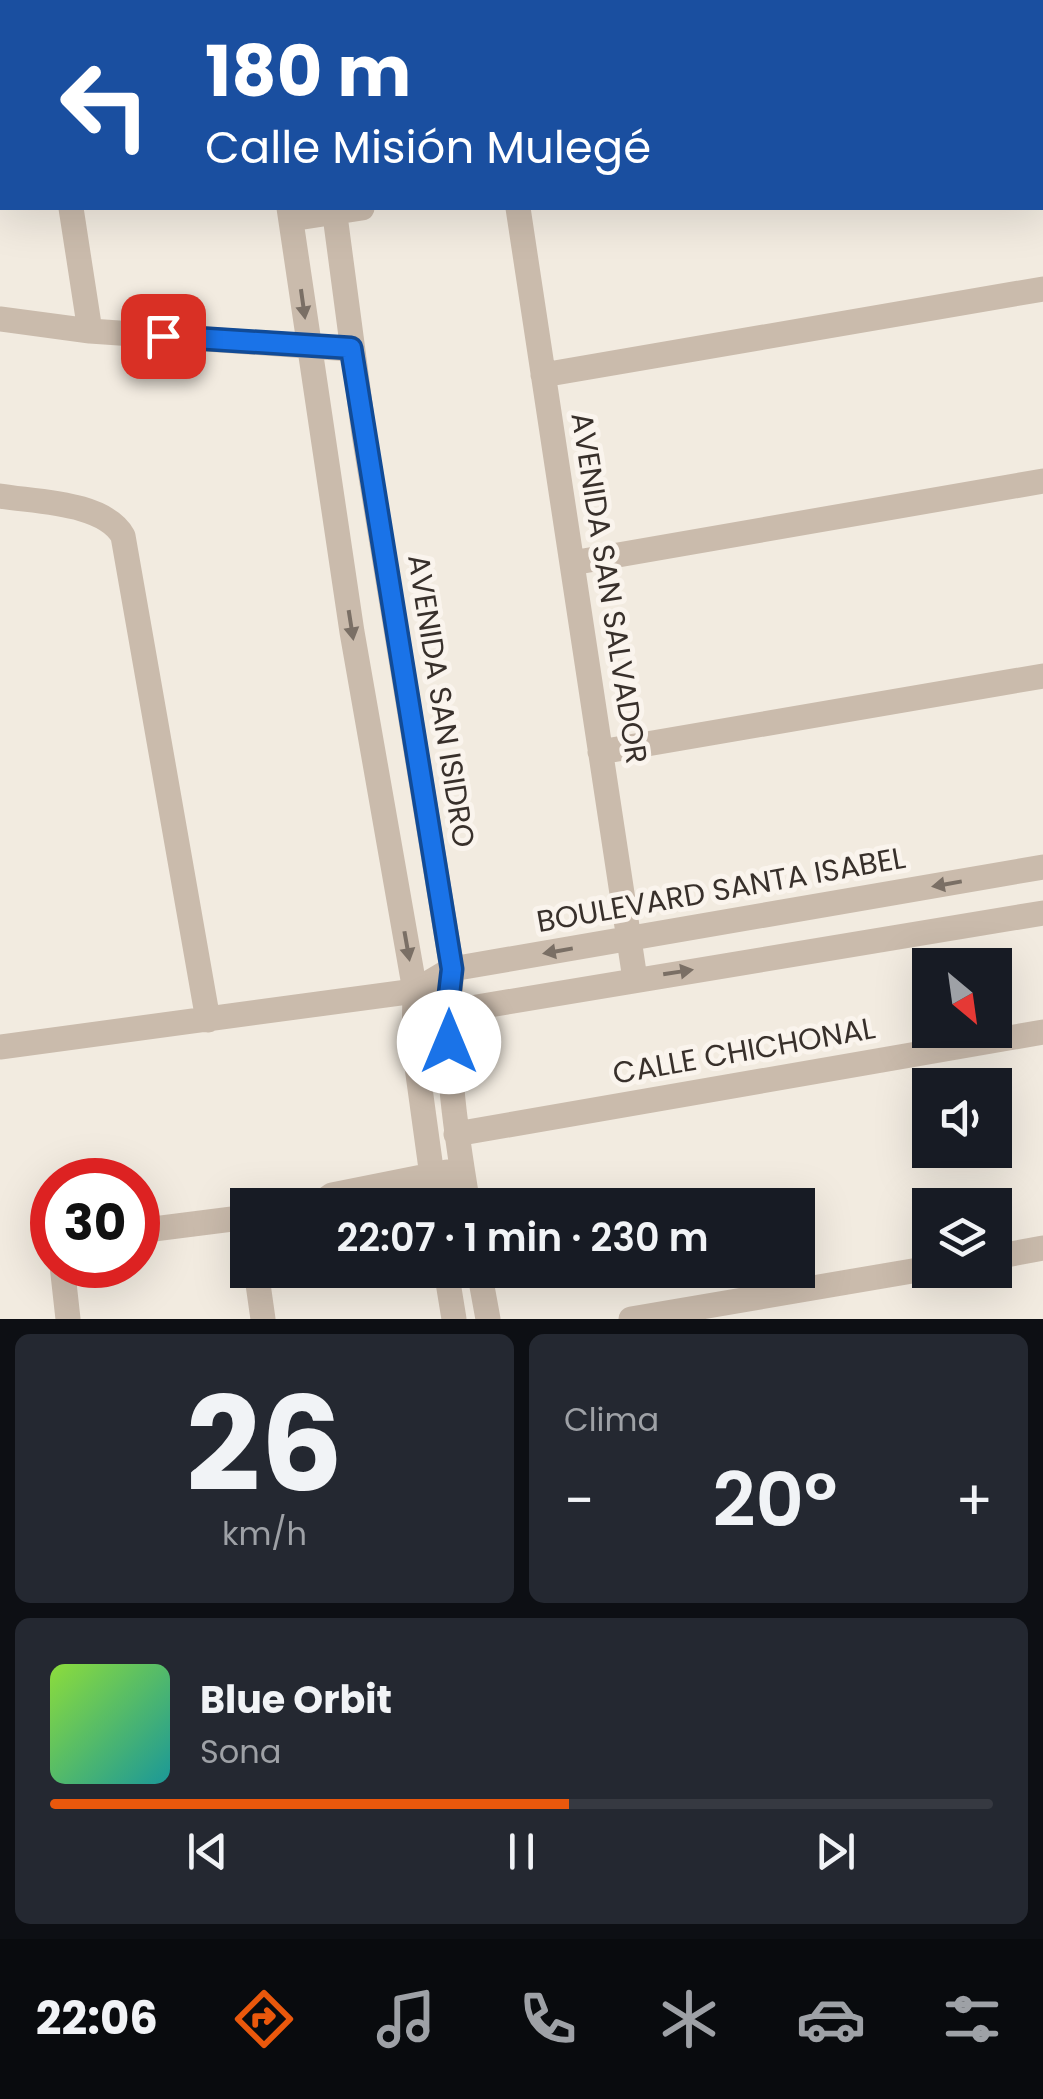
<!DOCTYPE html>
<html lang="es">
<head>
<meta charset="utf-8">
<style>
	body { margin:0; font-family:Poppins,sans-serif; background:#242831; color:#f1f3f6; height:100vh; display:flex; flex-direction:column; font-size:38px; white-space:nowrap }
	* { box-sizing:border-box; margin:0 }
	p { font-size:32px; color:#9ea1a6 }
	.icon { flex:none; width:55px; height:55px; fill:none; stroke:currentColor; stroke-width:2; stroke-linecap:round; stroke-linejoin:round }
	.map { position:relative; height:1319px; overflow:hidden }
	.drawer { display:flex; flex-direction:column; gap:15px; padding:15px; background:#0d0f14; flex:1 }
	.drawer>* { flex:none }
	.top-card { position:absolute; left:0px; top:0px; width:1045px; height:210px; box-shadow:0 10px 40px #0002; background:#1a4fa0; color:#fff; overflow:hidden }
	.needle { width:65px; rotate:151deg }
	.tools { position:absolute; left:912px; top:948px; display:grid; gap:20px }
	.tools a { display:grid; place-items:center; width:100px; height:100px; border-radius:0px; background:#171b24; box-shadow:0 10px 40px #0002; font-size:50px }
	.speed { position:absolute; left:30px; top:1158px; display:flex; gap:20px; font-size:50px; font-weight:700; text-align:center }
	.speed>* { display:grid; place-content:center; width:130px; height:130px; border-radius:50%; background:#171b24; box-shadow:0 10px 40px #0002; line-height:1 }
	.speed .limit { border:15px solid #d22; background:#fff; color:#111 }
	.pin { position:absolute; display:grid; place-items:center; width:85px; height:85px; color:#fff; margin:-42px; border-radius:20px; box-shadow:0 5px 15px #0006 }
	.me { position:absolute; width:110px; margin:-55px; rotate:0deg; stroke-linejoin:round; filter:drop-shadow(0 0 8px #0008) }
	.turn { display:flex; align-items:center; gap:35px; height:210px; padding:0 40px; font-size:45px }
	.turn .icon { width:130px; height:130px; stroke-width:2.5 }
	.turn b { display:block; font-size:70px; line-height:85px }
	.big { font-size:75px; font-weight:600; line-height:1.1 }
	.drawer .card { flex:1; display:flex; flex-direction:column; justify-content:center; gap:15px; min-width:0; padding:0 35px; border-radius:15px; background:#242831 }
	.drawer .dial { align-items:center; gap:0 }
	.dial b { font-size:130px; line-height:1 }
	.song { display:flex; align-items:center; gap:30px }
	.cover { width:120px; height:120px; border-radius:15px; background:linear-gradient(135deg,hsl(90 70% 55%),hsl(180 70% 35%)) }
	.played { height:10px; border-radius:5px; background:linear-gradient(90deg,#ea580c 55%,#363941 55%) }
	.keys { display:flex; justify-content:space-around; direction:ltr }
	.heat { display:flex; justify-content:space-between; align-items:center; font-size:55px; direction:ltr }
	.drawer .tiles { flex:1; display:grid; gap:15px; grid-template-columns:1fr 1fr }
	.card:last-child { grid-column:span 2 }
	.trip { position:absolute; left:230px; top:1188px; width:585px; height:100px; border-radius:0px; background:#171b24; box-shadow:0 10px 40px #0002; font-weight:600; line-height:100px; text-align:center }
	.menu { display:flex; height:160px; justify-content:space-around; align-items:center; background:#090b0e; color:#9ea1a6 }
	.menu .icon { width:70px; height:70px }
	.menu .current { color:#ea580c }
	.menu b { font-size:45px; color:#f1f3f6 }
	.map>svg:first-child { display:block }
	.lines { fill:none; stroke-linecap:round; stroke-linejoin:round }
	.street { stroke:#cabbac; stroke-width:25 }
	.oneway { fill:#7a6f65 }
	.route-casing { stroke:#114b97; stroke-width:25 }
	.route { stroke:#1a73e8; stroke-width:18 }
	.labels { text-anchor:middle; stroke-width:10; stroke-linejoin:round; paint-order:stroke }
	.street-label { font-size:30px; fill:#38302b; stroke:#faf4ed }
</style>
</head>
<body>
<div class="map">
<svg width="1043" height="1319" viewBox="0 0 1043 1319">
	<rect width="100%" height="100%" fill="#f2ebe0"/>
	<g class="lines">
		<path class="street" d="M38 0V2
			M257 0V2
			M301 0 302 2
			M487 0V2
			M1042 89H1043
			M0 102 2 103
			M71 208 90 331
			M289 208 352 632 415 991 414 1045 436 1205
			M334 208 364 434 452 969C443 1048 455 1127 468 1205
			M518 208 635 979
			M291 219 362 208
			M0 319 90 331 351 349
			M543 375 1043 289
			M0 496C36 502 104 502 123 536L208 1020
			M572 563 1043 481
			M600 752 1043 676
			M436 1005 447 1012 1043 913
			M0 1047 415 991 452 969 1043 867
			M456 1134 1043 1032
			M318 1205 332 1195 447 1172
			M396 1205 450 1196
			M138 1231 248 1217
			M995 1257 1043 1248
			M62 1265 68 1319
			M256 1270 263 1319
			M446 1270 454 1319
			M479 1270 488 1319
			M631 1319 930 1268"/>
	</g>
	<defs><path id="oneway-solid" d="M-6-.8H1V-3.2L6.5 0L1 3.2V.8H-6Z" transform="scale(2.5)"/></defs>
	<g class="oneway">
		<use href="#oneway-solid" transform="translate(303 304) rotate(82)"/>
		<use href="#oneway-solid" transform="translate(351 625) rotate(81)"/>
		<use href="#oneway-solid" transform="translate(947 884) rotate(170)"/>
		<use href="#oneway-solid" transform="translate(407 946) rotate(80)"/>
		<use href="#oneway-solid" transform="translate(558 951) rotate(170)"/>
		<use href="#oneway-solid" transform="translate(678 972) rotate(-9)"/>
	</g>
	<g class="lines">
		<defs>
			<path id="route" d="M163 336 351 348 452 969 447 1012 449 1042"/>
		</defs>
		<use href="#route" class="route-casing"/>
		<use href="#route" class="route"/>
	</g>
	<g class="labels">
		<g class="street-label">
			<text transform="translate(609 588) rotate(81)" y="10">AVENIDA SAN SALVADOR</text>
			<text transform="translate(441 701) rotate(81)" y="10">AVENIDA SAN ISIDRO</text>
			<text transform="translate(721 890) rotate(-10)" y="10">BOULEVARD SANTA ISABEL</text>
			<text transform="translate(744 1051) rotate(-10)" y="10">CALLE CHICHONAL</text>
		</g>
	</g>
</svg>
<div class="tools">
<a><svg class="needle" viewBox="-14 -14 28 28"><path d="M0-13l5 13h-10z" fill="#e53935"/><path d="M0 13l5-13h-10z" fill="#9ea1a6"/></svg></a>
<a><svg class="icon" aria-label="sound" viewBox="0 0 24 24"><path d="M4 9h4l5-4v14l-5-4H4zM17 9q2 3 0 6"/></svg></a>
<a><svg class="icon" aria-label="layers" viewBox="0 0 24 24"><path d="M12 4l9 5-9 5-9-5zM3 14l9 5 9-5"/></svg></a>
</div>
<div class="speed"><div class="limit">30</div></div>
<div class="pin" style="left:163px;top:336px;background:#d93025"><svg class="icon" aria-label="arrive" viewBox="0 0 24 24"><path d="M6 21V4h12l-3 4 3 4H6"/></svg></div>
<svg class="me" style="left:449px;top:1042px" viewBox="-20 -20 40 40"><circle r="19" fill="#fff"/><path d="M0-13L10 11 0 6-10 11z" fill="#1a73e8"/></svg>
<div class="trip">22:07 · 1 min · 230 m</div>
<div class="top-card">
<div class="turn"><svg class="icon" aria-label="left" viewBox="0 0 24 24"><path d="M17 20v-9H6M10 6l-5 5 5 5"/></svg><div><b>180 m</b>Calle Misión Mulegé</div></div>
</div>
</div>
<section class="drawer">
<div class="tiles">
<div class="card dial"><b>26</b><p>km/h</p></div>
<div class="card"><p>Clima</p>
<div class="heat"><a>−</a><b class="big">20°</b><a>+</a></div>
</div>
<div class="card">
<div class="song"><i class="cover"></i><div><b>Blue Orbit</b><p>Sona</p></div></div>
<div class="played"></div>
<div class="keys"><svg class="icon" aria-label="previous" viewBox="0 0 24 24"><path d="M18 5L8 12l10 7zM5 5v14"/></svg><svg class="icon" aria-label="pause" viewBox="0 0 24 24"><path d="M8 5v14M16 5v14"/></svg><svg class="icon" aria-label="next" viewBox="0 0 24 24"><path d="M6 5l10 7-10 7zM19 5v14"/></svg></div>
</div>
</div>
</section>
<nav class="menu">
<b>22:06</b>
<svg class="icon current" aria-label="directions" viewBox="0 0 24 24"><path d="M12 3l9 9-9 9-9-9zM9 14v-3h6M13 9l2 2-2 2"/></svg>
<svg class="icon" aria-label="music" viewBox="0 0 24 24"><path d="M9 18V5l10-2v13"/><circle cx="6" cy="18" r="3"/><circle cx="16" cy="16" r="3"/></svg>
<svg class="icon" aria-label="phone" viewBox="0 0 24 24"><path d="M5 4h4l2 5-3 2q2 4 5 5l2-3 5 2v4C11 20 4 13 5 4z"/></svg>
<svg class="icon" aria-label="climate" viewBox="0 0 24 24"><path d="M12 3v18M4 7l16 10M4 17L20 7"/></svg>
<svg class="icon" aria-label="car" viewBox="0 0 24 24"><path d="M5 17H2v-5l4-1 3-4h7l3 4 3 1v5h-3M9 17h6M6 11h13"/><circle cx="7" cy="17" r="2"/><circle cx="17" cy="17" r="2"/></svg>
<svg class="icon" aria-label="filters" viewBox="0 0 24 24"><path d="M4 7h16M4 17h16"/><circle cx="9" cy="7" r="2"/><circle cx="15" cy="17" r="2"/></svg>
</nav>
</body>
</html>
